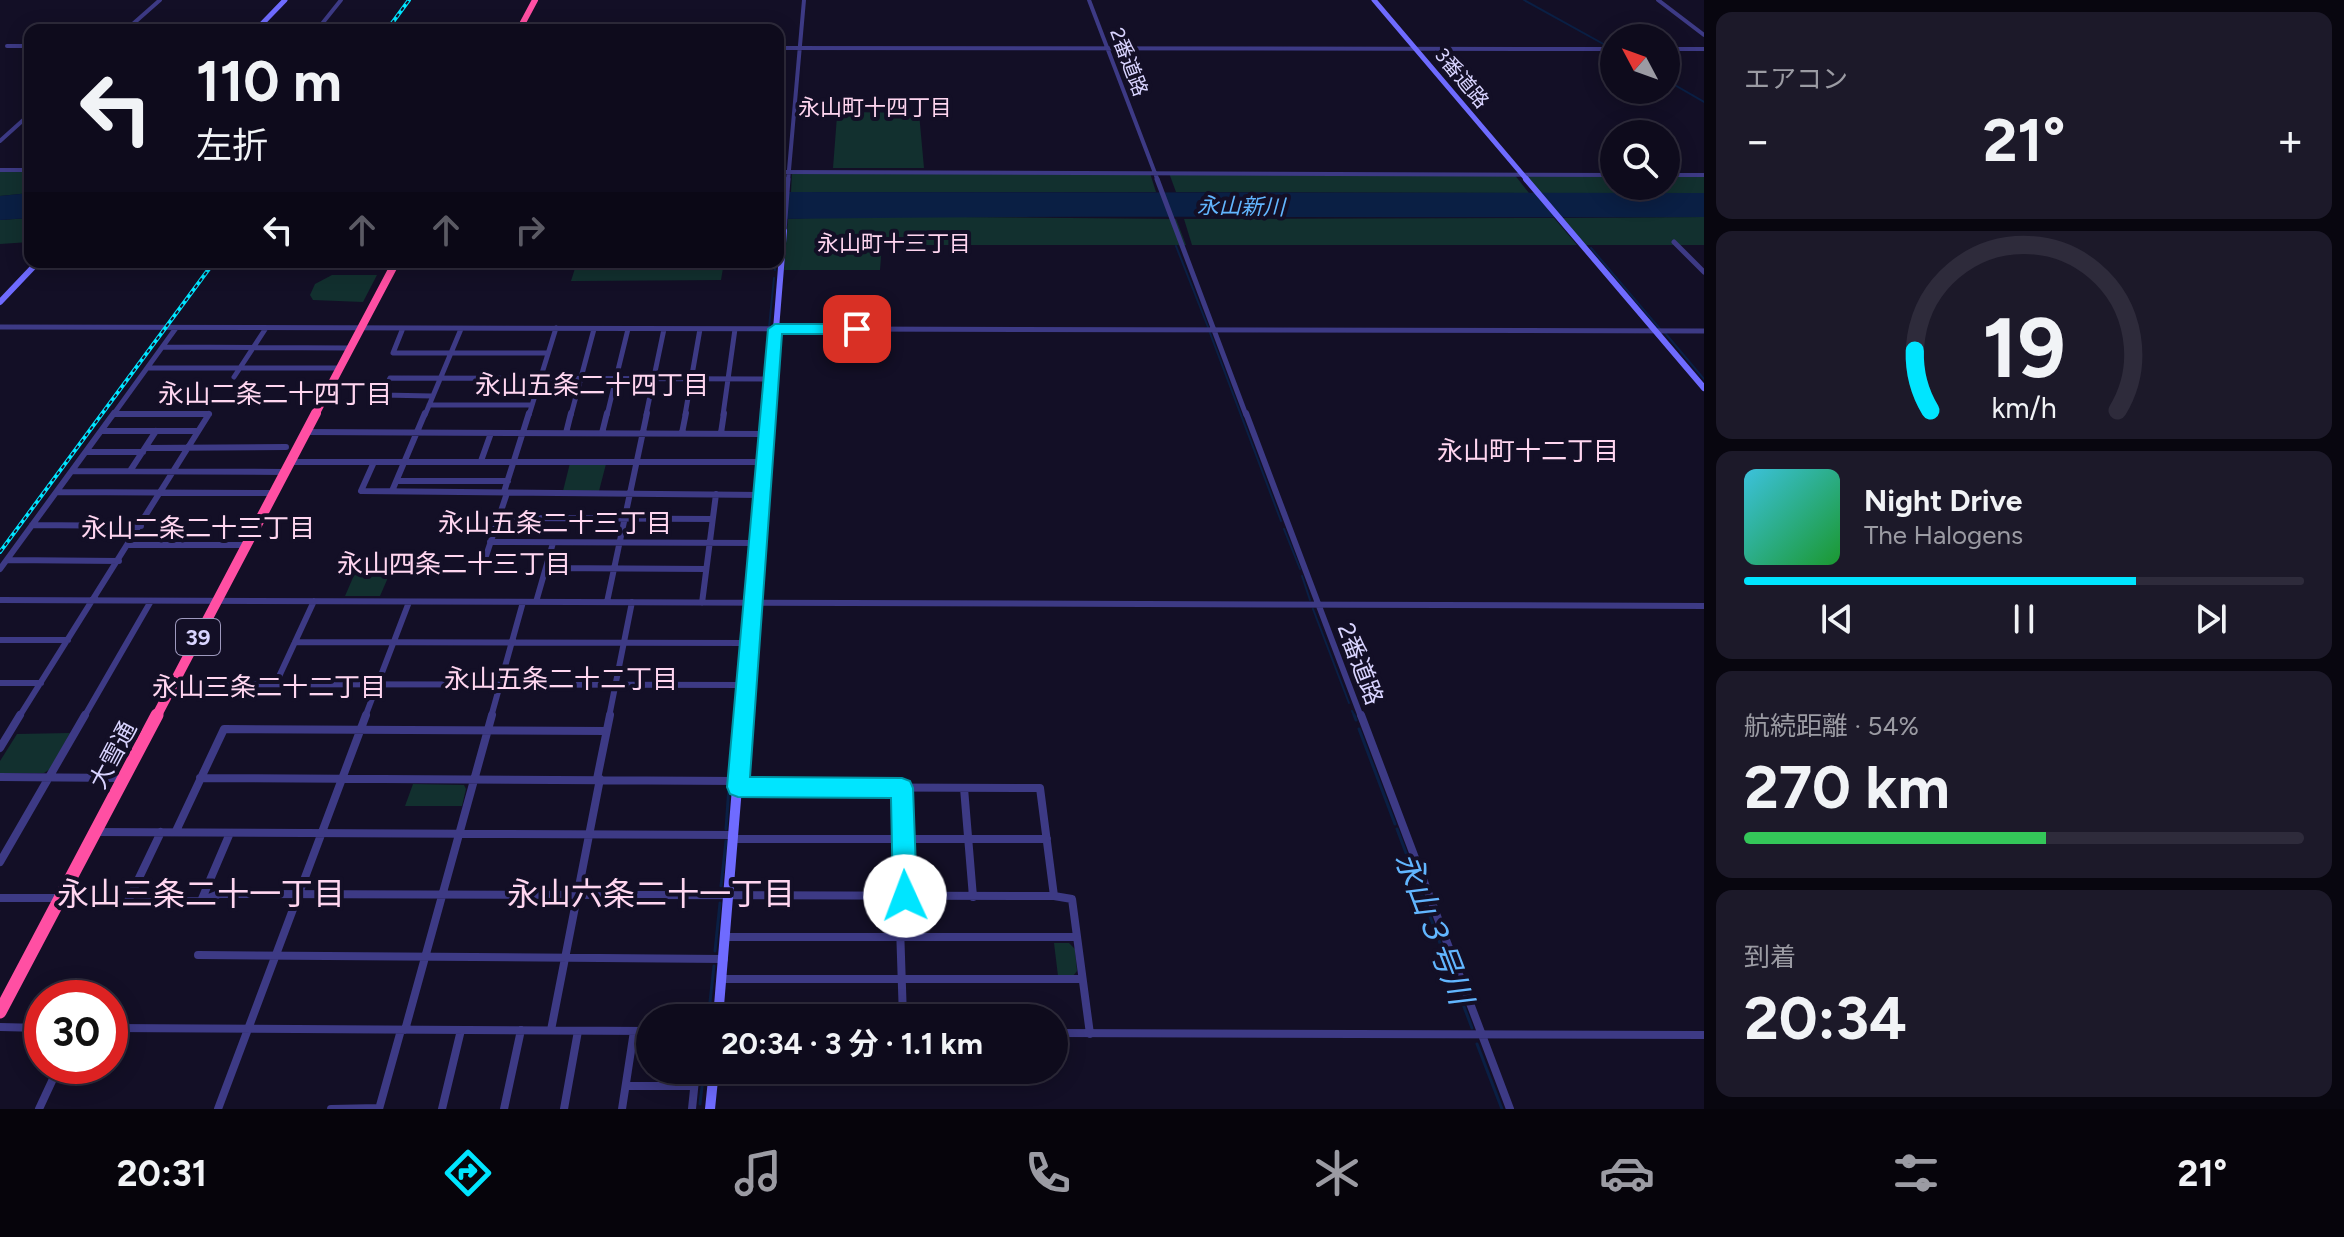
<!DOCTYPE html>
<html lang="ja">
<head>
<meta charset="utf-8">
<style>
	body { margin:0; font-family:Figtree,"Noto Sans JP",sans-serif; background:#1c1929; color:#f1f3f6; height:100vh; display:flex; flex-direction:column; font-size:30px; white-space:nowrap }
	* { box-sizing:border-box; margin:0 }
	p { font-size:26px; color:#9b9ba3 }
	.icon { flex:none; width:44px; height:44px; fill:none; stroke:currentColor; stroke-width:2; stroke-linecap:round; stroke-linejoin:round }
	.map { position:relative; flex:1; overflow:hidden }
	.side { display:flex; flex-direction:column; gap:12px; padding:12px; background:#08060f; width:640px }
	.side>* { flex:none }
	.banner { position:absolute; left:24px; top:24px; width:760px; height:244px; border-radius:16px; box-shadow:0 4px 20px #0003,0 0 0 2px #2e2b3b; background:#0e0b1c; color:#f1f3f6; overflow:hidden }
	.needle { width:52px; rotate:311deg }
	.fabs { position:absolute; left:1600px; top:24px; display:grid; gap:16px }
	.fabs a { display:grid; place-items:center; width:80px; height:80px; border-radius:50%; background:#0e0b1c; box-shadow:0 4px 20px #0003,0 0 0 2px #2e2b3b; font-size:40px }
	.speed { position:absolute; left:24px; top:980px; display:flex; gap:16px; font-size:40px; font-weight:700; text-align:center }
	.speed>* { display:grid; place-content:center; width:104px; height:104px; border-radius:50%; background:#0e0b1c; box-shadow:0 4px 20px #0003,0 0 0 2px #2e2b3b; line-height:1 }
	.speed .limit { border:12px solid #d22; background:#fff; color:#111 }
	.pin { position:absolute; display:grid; place-items:center; width:68px; height:68px; color:#fff; margin:-34px; border-radius:16px; box-shadow:0 4px 12px #0006 }
	.me { position:absolute; width:88px; margin:-44px; rotate:358deg; stroke-linejoin:round; filter:drop-shadow(0 0 6px #0008) }
	.turn { display:flex; align-items:center; gap:28px; height:168px; padding:0 40px; font-size:36px }
	.turn .icon { width:104px; height:104px; stroke-width:2.5 }
	.turn b { display:block; font-size:56px; line-height:68px }
	.lanes { display:flex; align-items:center; height:76px; padding:0 40px; background:#0003; justify-content:center; gap:40px; direction:ltr }
	.lanes .off { opacity:.35 }
	.big { font-size:60px; font-weight:700; line-height:1.1 }
	.side .tile { flex:1; display:flex; flex-direction:column; justify-content:center; gap:12px; min-width:0; padding:0 28px; border-radius:16px; background:#1c1929 }
	.side .dial { align-items:center; gap:0 }
	.dial svg { height:208px; overflow:visible; fill:none; stroke:#2e2b3b; stroke-width:7; stroke-linecap:round; text-anchor:middle }
	.dial text { fill:#f1f3f6; stroke:none }
	.song { display:flex; align-items:center; gap:24px }
	.cover { width:96px; height:96px; border-radius:12px; background:linear-gradient(135deg,hsl(190 70% 55%),hsl(130 70% 35%)) }
	.played { height:8px; border-radius:4px; background:linear-gradient(90deg,#00e5ff 70%,#2e2b3b 70%) }
	.keys { display:flex; justify-content:space-around; direction:ltr }
	.heat { display:flex; justify-content:space-between; align-items:center; font-size:44px; direction:ltr }
	.charge { height:12px; border-radius:6px; background:linear-gradient(90deg,#34c759 54%,#2e2b3b 0) }
	.trip { position:absolute; left:636px; top:1004px; width:432px; height:80px; border-radius:40px; background:#0e0b1c; box-shadow:0 4px 20px #0003,0 0 0 2px #2e2b3b; font-weight:700; line-height:80px; text-align:center }
	.tabs { display:flex; height:128px; justify-content:space-around; align-items:center; background:#06040b; color:#9b9ba3 }
	.tabs .icon { width:56px; height:56px }
	.tabs .current { color:#00e5ff }
	.tabs b { font-size:36px; color:#f1f3f6 }
	main { display:flex; flex:1; min-height:0 }
	.map>svg:first-child { display:block }
	.green { fill:#12302f }
	.water { fill:#0a1f44 }
	.lines { fill:none; stroke-linecap:round; stroke-linejoin:round }
	.stream-far1 { stroke:#0a1f44; stroke-width:2 }
	.stream { stroke:#0a1f44; stroke-width:3 }
	.street-far3 { stroke:#3d3a85; stroke-width:4 }
	.street-far2 { stroke:#3d3a85; stroke-width:5 }
	.street-far1 { stroke:#3d3a85; stroke-width:6 }
	.street { stroke:#3d3a85; stroke-width:8 }
	.secondary-far3 { stroke:#6f6bff; stroke-width:5 }
	.secondary-far2 { stroke:#6f6bff; stroke-width:6 }
	.secondary-far1 { stroke:#6f6bff; stroke-width:8 }
	.secondary { stroke:#6f6bff; stroke-width:10 }
	.highway-far3 { stroke:#ff4fa3; stroke-width:6 }
	.highway-far2 { stroke:#ff4fa3; stroke-width:8 }
	.highway-far1 { stroke:#ff4fa3; stroke-width:10 }
	.highway { stroke:#ff4fa3; stroke-width:13 }
	.rail-casing { stroke:#00e5ff; stroke-width:4 }
	.rail { stroke:#130f26; stroke-width:2; stroke-dasharray:4; stroke-linecap:butt }
	.route { fill:#00e5ff; stroke:#0095a6; stroke-width:2 }
	.labels { text-anchor:middle; stroke-width:8; stroke-linejoin:round; paint-order:stroke }
	.far-street-label { font-size:20px; fill:#d9d4ff; stroke:#130f26 }
	.far-neighbourhood-label { font-size:22px; fill:#ffd6f0; stroke:#130f26 }
	.far-water-label { font-size:22px; font-style:italic; fill:#62b6ff; stroke:#130f26 }
	.shield { fill:#130f26; stroke:#9e99be; stroke-width:2 }
	.shield-label { font-size:22px; font-weight:bold; fill:#d9d4ff }
	.street-label { font-size:24px; fill:#d9d4ff; stroke:#130f26 }
	.neighbourhood-label { font-size:26px; fill:#ffd6f0; stroke:#130f26 }
	.near-neighbourhood-label { font-size:32px; fill:#ffd6f0; stroke:#130f26 }
	.near-water-label { font-size:32px; font-style:italic; fill:#62b6ff; stroke:#130f26 }
</style>
</head>
<body>
<main>
<div class="map">
<svg width="1704" height="1109" viewBox="0 0 1704 1109">
	<rect width="100%" height="100%" fill="#130f26"/>
	<path class="green" d="M845 112 919 113 924 168H833L837 116Z
		M0 171 30 172V193L0 196Z
		M792 172 1150 173 1156 192H791Z
		M1169 173 1514 174 1529 193 1176 192Z
		M1525 174 1614 175V186H1666V175H1704V193H1541Z
		M851 216 1176 219 1186 245H882L880 270H784L788 219Z
		M1704 217V245H1584L1562 218Z
		M30 218V242L0 244V220Z
		M1554 218 1577 245H1192L1184 219Z
		M577 262H724L721 280 571 281Z
		M332 275H377L363 302 313 300 310 295 315 284Z
		M570 463 606 464 599 491H563Z
		M355 573H390L380 596H345Z
		M70 733 50 769 44 773H0V761L17 734Z
		M413 784 464 785 466 789 462 806H405Z
		M1054 943H1069L1075 949 1077 971 1073 976H1058Z"/>
	<path class="water" d="M778 192 1704 193V217C1395 218 1086 215 778 219Z
		M30 193V218L0 220V196Z"/>
	<g class="lines">
		<path class="stream-far1" d="M1524 0 1607 46
			M1666 80 1704 102
			M1176 246 1208 327
			M1591 248 1660 329
			M775 262V270
			M769 327 774 278
			M1210 333 1281 521
			M1665 333 1704 379
			M769 341 770 335
			M768 352 769 344
			M767 362 768 357
			M766 375 767 366
			M765 387 766 383
			M764 406 765 397
			M763 410V418
			M762 421V428
			M759 459 761 439
			M756 491 758 465
			M754 507 755 499
			M752 521 754 514
			M1284 529 1300 569
			M751 530V540
			M750 548V552
			M748 571 749 558
			M1302 576 1310 600
			M746 590 747 578
			M1313 609 1349 703
			M743 639 744 623
			M739 680 742 648
			M1352 711 1355 717
			M736 717 738 691"/>
		<path class="stream" d="M1354 715 1356 720
			M1359 729 1395 824
			M734 757 737 715
			M730 775 734 764
			M726 829 729 786
			M1397 829 1472 1028
			M721 886 726 841
			M715 951 720 903
			M709 1011 714 966
			M1477 1044 1502 1109
			M700 1104 704 1070"/>
		<path class="street-far3" d="M1089 0 1158 181
			M1658 0 1704 35
			M126 30 160 0
			M317 30 341 0
			M7 46H30
			M778 48 1614 49
			M1666 49H1704
			M0 141 30 114
			M0 170H30
			M778 172 1614 175
			M1666 175H1704
			M788 181 804 0"/>
		<path class="street-far2" d="M1157 179 1246 415
			M784 231 788 179
			M1674 242 1704 272
			M0 327 1704 331
			M403 328 393 353H548
			M163 347 351 348
			M148 368H340
			M234 377 266 328
			M432 396 382 395 390 378 771 379
			M429 405H532
			M114 414H209
			M113 415 176 328
			M425 415 461 329
			M529 415 556 328
			M571 415 594 329
			M607 415 628 329
			M646 415 664 329
			M685 415 700 329
			M723 415 735 329"/>
		<path class="street-far1" d="M1246 413 1361 717
			M114 414H209
			M102 431H198
			M307 432 766 434
			M566 433 571 413
			M602 433 607 413
			M682 433 686 413
			M721 433 724 413
			M146 448 286 447
			M87 452H143
			M481 461 491 433
			M291 462H764
			M374 462 361 491 761 495
			M73 471 285 472
			M130 471 156 431
			M397 481H508
			M392 491 425 413
			M57 492 274 493
			M504 492 529 413
			M498 518 712 519
			M32 525 141 526
			M490 542 757 543
			M129 545H247
			M486 556 507 493
			M7 560 119 561
			M546 568 706 569
			M0 569 114 413
			M0 600 1704 606
			M536 602 553 543
			M607 602 647 413
			M702 603 716 494
			M0 640H68
			M295 642 749 643
			M0 683H41
			M276 683 314 601
			M174 684 746 685
			M19 717 209 414
			M84 717 151 601
			M365 717 409 602
			M491 717 523 602
			M609 717 632 602"/>
		<path class="street" d="M1361 715 1510 1109
			M0 748 20 715
			M0 777 123 778
			M200 778 739 781
			M597 779 610 715
			M738 787 1040 788 1054 896
			M902 788 905 896
			M964 788 973 897
			M176 831 224 729 606 731
			M95 832 734 835
			M161 832 127 903 201 901 219 894 1054 896 1072 899 1090 1034
			M734 839H1047
			M0 862 85 715
			M899 896 903 1018
			M0 898H60
			M201 901 230 833
			M726 937H1076
			M198 955 724 959
			M722 979H1082
			M0 1027 42 1028
			M110 1028 650 1031
			M405 1030 492 715
			M551 1030 600 779
			M1054 1033 1704 1035
			M626 1086H694
			M39 1109 59 1066
			M218 1109 366 715
			M331 1109 379 1108
			M379 1109 401 1030
			M442 1109 461 1030
			M504 1109 521 1030
			M564 1109 578 1031
			M622 1109 634 1031
			M692 1109 696 1070"/>
		<path class="secondary-far3" d="M1374 0 1528 181
			M256 30 285 0"/>
		<path class="secondary-far2" d="M1526 179 1704 388
			M0 302 38 262
			M769 415 784 231"/>
		<path class="secondary-far1" d="M743 717 769 413"/>
		<path class="secondary" d="M718 1018 743 715
			M710 1109 714 1070"/>
		<path class="highway-far3" d="M519 30 535 0"/>
		<path class="highway-far2" d="M315 415 396 262"/>
		<path class="highway-far1" d="M156 717 316 413"/>
		<path class="highway" d="M0 1012 157 715"/>
		<defs>
			<path id="rail" d="M387 30 409 0
				M0 552 214 262"/>
		</defs>
		<use href="#rail" class="rail-casing"/>
		<use href="#rail" class="rail"/>
	</g>
	<path class="route" d="M775 324H857L864 329 857 334H782L750 777 902 778 910 781 913 788 917 896 914 905 905 908 897 905 893 896 891 798 738 797 730 794 727 787 768 329Z"/>
	<g class="labels">
		<g class="far-street-label">
			<text transform="translate(1129 62) rotate(69)" y="7">2番道路</text>
			<text transform="translate(1462 78) rotate(50)" y="7">3番道路</text>
		</g>
		<g class="far-neighbourhood-label">
			<text x="875" y="115">永山町十四丁目</text>
			<text x="894" y="251">永山町十三丁目</text>
		</g>
		<g class="far-water-label">
			<text transform="translate(1241 206) rotate(1)" y="8">永山新川</text>
		</g>
		<rect class="shield" x="176" y="619" width="44" height="36" rx="6"/>
		<g class="shield-label">
			<text x="198" y="645">39</text>
		</g>
		<g class="street-label">
			<text transform="translate(1360 664) rotate(69)" y="8">2番道路</text>
			<text transform="translate(113 755) rotate(-62)" y="8">大雪通</text>
		</g>
		<g class="neighbourhood-label">
			<text x="592" y="394">永山五条二十四丁目</text>
			<text x="275" y="403">永山二条二十四丁目</text>
			<text x="1528" y="460">永山町十二丁目</text>
			<text x="555" y="532">永山五条二十三丁目</text>
			<text x="198" y="537">永山二条二十三丁目</text>
			<text x="454" y="573">永山四条二十三丁目</text>
			<text x="561" y="688">永山五条二十二丁目</text>
			<text x="269" y="696">永山三条二十二丁目</text>
		</g>
		<g class="near-neighbourhood-label">
			<text x="201" y="905">永山三条二十一丁目</text>
			<text x="651" y="905">永山六条二十一丁目</text>
		</g>
		<g class="near-water-label">
			<text transform="translate(1434 928) rotate(69)" y="11">永山３号川</text>
		</g>
	</g>
</svg>
<div class="fabs">
<a><svg class="needle" viewBox="-14 -14 28 28"><path d="M0-13l5 13h-10z" fill="#e53935"/><path d="M0 13l5-13h-10z" fill="#9b9ba3"/></svg></a>
<a><svg class="icon" aria-label="search" viewBox="0 0 24 24"><circle cx="10" cy="10" r="6"/><path d="M15 15l6 6"/></svg></a>
</div>
<div class="speed"><div class="limit">30</div></div>
<div class="pin" style="left:857px;top:329px;background:#d93025"><svg class="icon" aria-label="arrive" viewBox="0 0 24 24"><path d="M6 21V4h12l-3 4 3 4H6"/></svg></div>
<svg class="me" style="left:905px;top:896px" viewBox="-20 -20 40 40"><circle r="19" fill="#fff"/><path d="M0-13L10 11 0 6-10 11z" fill="#00e5ff"/></svg>
<div class="trip">20:34 · 3 分 · 1.1 km</div>
<div class="banner">
<div class="turn"><svg class="icon" aria-label="left" viewBox="0 0 24 24"><path d="M17 20v-9H6M10 6l-5 5 5 5"/></svg><div><b>110 m</b>左折</div></div>
<div class="lanes"><svg class="icon" aria-label="left" viewBox="0 0 24 24"><path d="M17 20v-9H6M10 6l-5 5 5 5"/></svg><svg class="icon off" aria-label="ahead" viewBox="0 0 24 24"><path d="M12 20V5M6 11l6-6 6 6"/></svg><svg class="icon off" aria-label="ahead" viewBox="0 0 24 24"><path d="M12 20V5M6 11l6-6 6 6"/></svg><svg class="icon off" aria-label="right" viewBox="0 0 24 24"><path d="M7 20v-9h11M14 6l5 5-5 5"/></svg></div>
</div>
</div>
<section class="side">
<div class="tile"><p>エアコン</p>
<div class="heat"><a>−</a><b class="big">21°</b><a>+</a></div>
</div>
<div class="tile dial"><svg viewBox="0 0 100 80">
<path d="M14 69A42 42 0 1 1 86 69"/>
<path d="M14 69A42 42 0 0 1 8 46" stroke="#00e5ff"/>
<text x="50" y="56" font-size="32" font-weight="700">19</text>
<text x="50" y="72" font-size="11">km/h</text>
</svg></div>
<div class="tile">
<div class="song"><i class="cover"></i><div><b>Night Drive</b><p>The Halogens</p></div></div>
<div class="played"></div>
<div class="keys"><svg class="icon" aria-label="previous" viewBox="0 0 24 24"><path d="M18 5L8 12l10 7zM5 5v14"/></svg><svg class="icon" aria-label="pause" viewBox="0 0 24 24"><path d="M8 5v14M16 5v14"/></svg><svg class="icon" aria-label="next" viewBox="0 0 24 24"><path d="M6 5l10 7-10 7zM19 5v14"/></svg></div>
</div>
<div class="tile"><p>航続距離 · 54%</p><b class="big">270 km</b><div class="charge"></div></div>
<div class="tile"><p>到着</p><b class="big">20:34</b></div>
</section>
</main>
<nav class="tabs">
<b>20:31</b>
<svg class="icon current" aria-label="directions" viewBox="0 0 24 24"><path d="M12 3l9 9-9 9-9-9zM9 14v-3h6M13 9l2 2-2 2"/></svg>
<svg class="icon" aria-label="music" viewBox="0 0 24 24"><path d="M9 18V5l10-2v13"/><circle cx="6" cy="18" r="3"/><circle cx="16" cy="16" r="3"/></svg>
<svg class="icon" aria-label="phone" viewBox="0 0 24 24"><path d="M5 4h4l2 5-3 2q2 4 5 5l2-3 5 2v4C11 20 4 13 5 4z"/></svg>
<svg class="icon" aria-label="climate" viewBox="0 0 24 24"><path d="M12 3v18M4 7l16 10M4 17L20 7"/></svg>
<svg class="icon" aria-label="car" viewBox="0 0 24 24"><path d="M5 17H2v-5l4-1 3-4h7l3 4 3 1v5h-3M9 17h6M6 11h13"/><circle cx="7" cy="17" r="2"/><circle cx="17" cy="17" r="2"/></svg>
<svg class="icon" aria-label="filters" viewBox="0 0 24 24"><path d="M4 7h16M4 17h16"/><circle cx="9" cy="7" r="2"/><circle cx="15" cy="17" r="2"/></svg>
<b>21°</b>
</nav>
</body>
</html>
